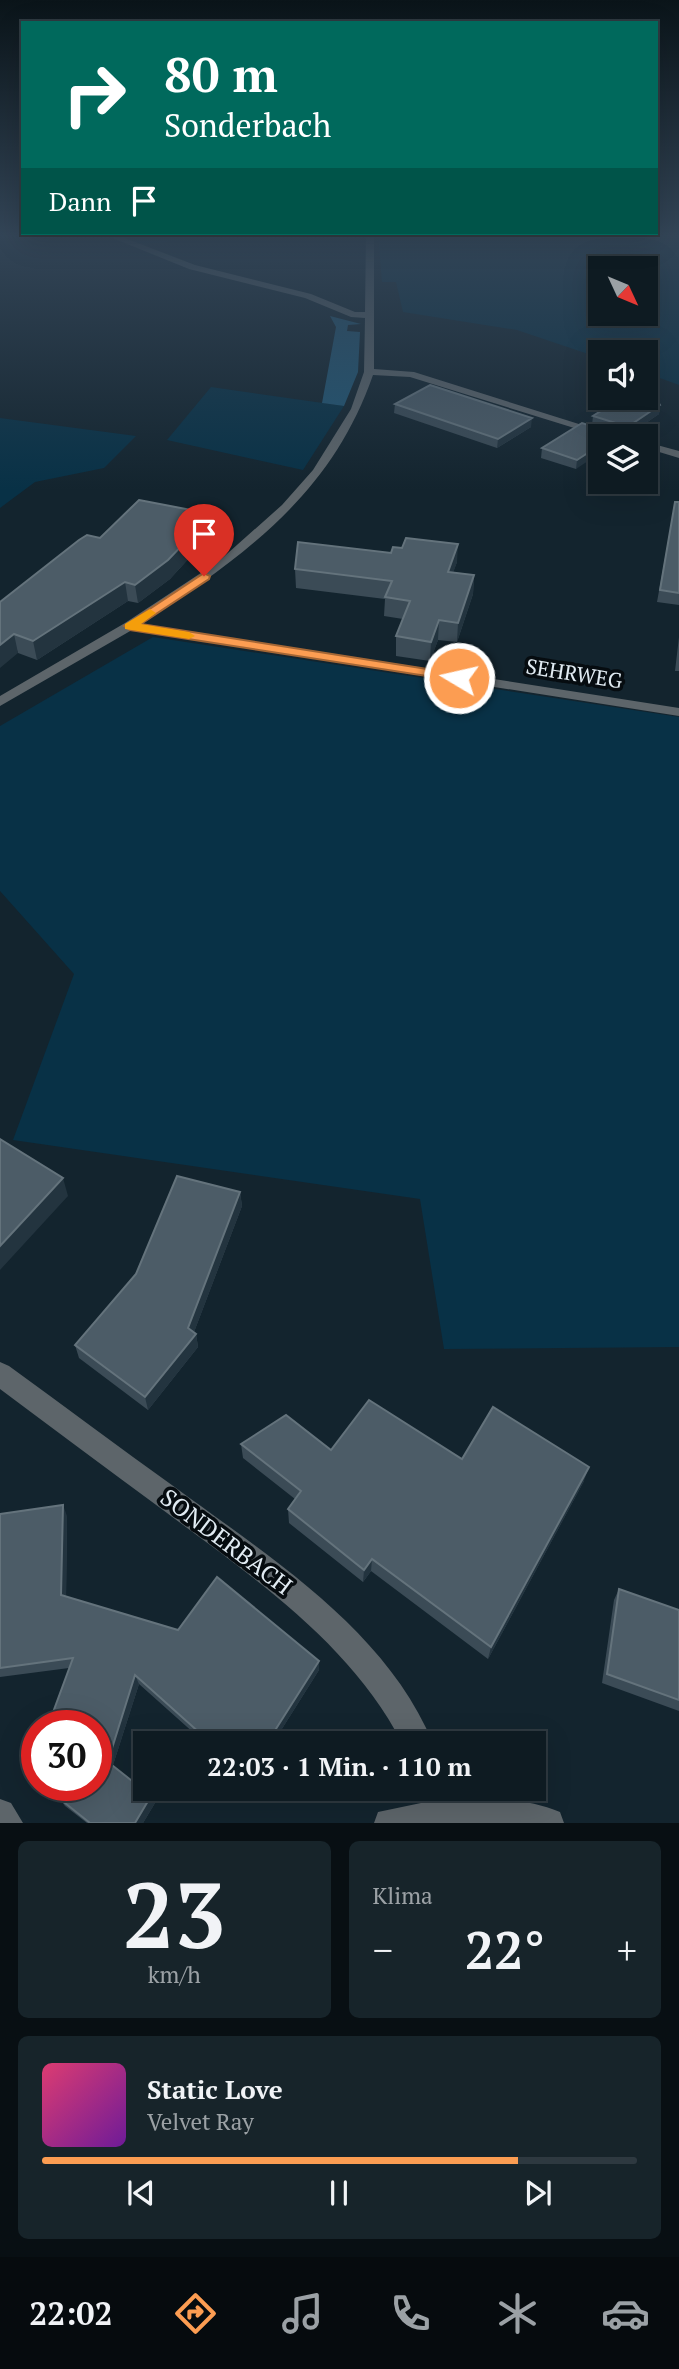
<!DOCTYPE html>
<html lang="de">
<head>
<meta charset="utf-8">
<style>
	body { margin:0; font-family:"PT Serif",serif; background:#17242a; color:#f1f3f6; height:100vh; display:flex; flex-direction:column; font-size:26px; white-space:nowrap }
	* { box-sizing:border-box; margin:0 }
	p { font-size:23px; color:#9ba1a5 }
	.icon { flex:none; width:38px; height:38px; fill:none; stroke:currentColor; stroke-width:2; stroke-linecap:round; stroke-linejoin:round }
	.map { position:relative; height:1823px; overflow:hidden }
	.panel { display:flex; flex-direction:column; gap:18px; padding:18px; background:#080f13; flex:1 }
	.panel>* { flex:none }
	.guide { position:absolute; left:21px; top:21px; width:637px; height:214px; border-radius:0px; box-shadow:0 7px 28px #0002,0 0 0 2px #2e3940; background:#00695c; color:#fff; overflow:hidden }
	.needle { width:46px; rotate:134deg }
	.tools { position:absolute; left:588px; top:256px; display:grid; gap:14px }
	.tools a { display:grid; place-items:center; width:70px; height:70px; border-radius:0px; background:#0e1b22; box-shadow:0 7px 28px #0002,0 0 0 2px #2e3940; font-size:35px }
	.speed { position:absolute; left:21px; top:1710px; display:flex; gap:14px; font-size:35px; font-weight:700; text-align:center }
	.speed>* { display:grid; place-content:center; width:91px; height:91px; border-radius:50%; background:#0e1b22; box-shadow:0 7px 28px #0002,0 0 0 2px #2e3940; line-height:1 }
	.speed .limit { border:10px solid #d22; background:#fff; color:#111 }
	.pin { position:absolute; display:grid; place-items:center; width:60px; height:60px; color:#fff; margin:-72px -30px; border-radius:50% 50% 50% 0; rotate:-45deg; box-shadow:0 0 7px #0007 }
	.pin .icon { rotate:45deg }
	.me { position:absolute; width:77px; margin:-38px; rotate:279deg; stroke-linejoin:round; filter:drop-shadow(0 0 5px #0008) }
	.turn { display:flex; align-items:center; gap:24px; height:147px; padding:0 28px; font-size:32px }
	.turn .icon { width:91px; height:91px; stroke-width:2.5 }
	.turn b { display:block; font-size:49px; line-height:60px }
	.then { display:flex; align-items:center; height:66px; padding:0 28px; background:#0003; gap:14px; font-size:26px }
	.big { font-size:52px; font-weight:600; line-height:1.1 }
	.panel .tile { flex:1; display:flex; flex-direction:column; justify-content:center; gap:10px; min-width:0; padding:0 24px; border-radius:10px; background:#17242a }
	.panel .dial { align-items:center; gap:0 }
	.dial b { font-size:91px; line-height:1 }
	.song { display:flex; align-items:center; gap:21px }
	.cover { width:84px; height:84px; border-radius:10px; background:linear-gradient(135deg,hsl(340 70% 55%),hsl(280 70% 35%)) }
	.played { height:7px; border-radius:4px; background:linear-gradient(90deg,#fc9d52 80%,#2e3940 80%) }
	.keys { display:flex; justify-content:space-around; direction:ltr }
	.heat { display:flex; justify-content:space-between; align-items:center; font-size:38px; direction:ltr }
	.panel .tiles { flex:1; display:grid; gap:18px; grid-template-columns:1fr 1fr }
	.tile:last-child { grid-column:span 2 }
	.trip { position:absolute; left:133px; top:1731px; width:413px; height:70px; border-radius:0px; background:#0e1b22; box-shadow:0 7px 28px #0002,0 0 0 2px #2e3940; font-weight:600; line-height:70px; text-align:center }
	.dock { display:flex; height:112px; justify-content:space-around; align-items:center; background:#060b0e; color:#9ba1a5 }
	.dock .icon { width:49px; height:49px }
	.dock .on { color:#fc9d52 }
	.dock b { font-size:32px; color:#f1f3f6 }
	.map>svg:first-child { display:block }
	.green { fill:#083146; fill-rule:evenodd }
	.forest { fill:#215674 }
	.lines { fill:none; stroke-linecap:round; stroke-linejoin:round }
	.minor { fill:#5d656a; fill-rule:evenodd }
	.wall { fill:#3b4b56 }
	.shaded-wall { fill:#23343f }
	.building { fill:#4c5c67; stroke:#64737c; stroke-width:2 }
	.route { fill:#fc9d52; stroke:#a46635; stroke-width:2 }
	.slow { fill:#f59e0b }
	.labels { text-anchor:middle; stroke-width:7; stroke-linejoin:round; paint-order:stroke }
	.street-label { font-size:21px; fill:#e1ebf2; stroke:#060c10 }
	.near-street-label { font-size:24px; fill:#e1ebf2; stroke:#060c10 }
</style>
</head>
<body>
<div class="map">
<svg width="679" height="1823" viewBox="0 0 679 1823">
	<rect width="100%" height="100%" fill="#13242e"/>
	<path class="green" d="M116 235H215L143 245Z
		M378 235H679V385L646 373V352H600V358L517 330 403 312 396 282H382ZM600 268H646V313H600Z
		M211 387 344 406 303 470 167 440Z
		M0 418 136 436 104 468 35 482 0 508Z
		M153 637 679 717V1347L444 1349 420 1199 13 1140 74 974 0 891V726Z"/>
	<path class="forest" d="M330 316 361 324 348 325 347 331 360 332 358 372 344 406 322 403 336 327Z"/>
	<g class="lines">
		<path class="minor" d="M105 235H117L195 265 311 294 355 312H365L366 235H374V369L414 372 617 436H600L410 377 373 375C331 496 243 556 142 624L679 708V716L132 630 0 706V696L125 623 219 561 282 505 313 470 351 409 364 372 365 318 351 317 305 298 189 269Z
			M646 442 679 451V458L646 448Z
			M0 1362 9 1366C64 1406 120 1448 176 1488 271 1558 386 1630 433 1743H402C351 1643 251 1576 163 1510 108 1470 54 1429 0 1389Z
			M419 1788H449L451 1799C488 1798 524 1797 560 1812L564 1823H374L378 1812 421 1803Z
			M0 1799 11 1803 23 1823H0Z"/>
	</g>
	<path class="wall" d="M395 404 531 427 497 448 394 413Z
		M660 405 659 414 627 436H600L576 469 541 458 542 448 604 429 592 425 593 416Z
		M675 502H679V605L657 602Z
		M212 514 213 532 170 579 138 603 128 601 37 660 18 653 0 602 100 538Z
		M402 548 457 562 453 572 474 575 473 594 457 642 438 640 430 661 396 656V636L403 619 384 616 385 599 296 588 295 569 391 553Z
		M679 637V671H675Z
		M240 1192 242 1206 194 1332 196 1334 198 1347 148 1410 79 1358 75 1345Z
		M241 1444 462 1459 584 1481 488 1659 371 1571 363 1582 289 1523 288 1509 295 1499 243 1458Z
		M0 1514 67 1516 66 1597 178 1630 319 1661V1670L273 1743H205L139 1684 113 1765H111L151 1796 155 1803 143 1823H87L65 1806 60 1799 96 1785 69 1668 0 1677Z
		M619 1589 679 1610V1711L602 1683 614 1600Z"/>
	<path class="shaded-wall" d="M660 405 659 414 627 436H614Z
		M532 418 531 427 497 448 498 439Z
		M600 445V453L576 469 577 460Z
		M212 514 213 532 170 579 138 603 135 585Z
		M458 544 457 562 447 590 448 572Z
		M474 575 473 594 457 642 458 623Z
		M125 582 128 601 37 660 33 641Z
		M439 620 438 640 430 661 431 642Z
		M14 634 18 653 0 668V645Z
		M63 1178 68 1196 0 1270V1246Z
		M240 1192 242 1206 191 1340 196 1334 198 1347 148 1410 145 1397 188 1328Z
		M589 1467 584 1481 488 1659 491 1647Z
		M63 1505 67 1516 66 1605 61 1595Z
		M372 1559 371 1571 363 1582 364 1570Z
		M319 1661V1670L273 1743H267Z
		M135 1675 139 1684 113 1765 109 1758Z
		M151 1796 155 1803 143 1823H135Z"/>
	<path class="building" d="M646 383 660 405 614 436H600V445L577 460 542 448 582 423 601 429H620L619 424 593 416 623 397H646Z
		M430 385 532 418 498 439 395 404Z
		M139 500 212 514 168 560 135 585 125 582 33 641 14 634 0 645V602L79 540 87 535 100 538Z
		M675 502H679V593L660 590Z
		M406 538 458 544 448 572 474 575 458 623 439 620 431 642 396 636 410 601 385 597 392 581 295 569 298 542 391 553 393 547 402 548Z
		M0 1139 63 1178 0 1246Z
		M177 1176 240 1192 188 1328 196 1334 145 1397 75 1345 136 1274Z
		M369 1400 462 1459 493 1407 589 1467 491 1647 372 1559 364 1570 288 1509 301 1491 241 1444 286 1415 331 1450Z
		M63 1505 61 1595 178 1630 217 1577 319 1661 267 1743H211L135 1675 109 1758 98 1754 151 1796 135 1823H90L60 1799 68 1785H96V1726H48L73 1658 0 1668V1514Z
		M619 1589 679 1610V1700L607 1674Z"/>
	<linearGradient id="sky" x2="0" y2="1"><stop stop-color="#0a1419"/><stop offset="0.48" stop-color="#334557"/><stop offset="1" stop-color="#334557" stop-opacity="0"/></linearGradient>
	<rect width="679" height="490" fill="url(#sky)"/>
	<path class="route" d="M204 573 210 576 209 579 141 624 459 674 466 678 459 681 130 630 124 626Z"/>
	<path class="slow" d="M150 609 156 613 141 624 189 632 195 636 189 639 125 629V624Z"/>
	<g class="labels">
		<g class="street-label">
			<text transform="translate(574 674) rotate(9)" y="7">SEHRWEG</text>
		</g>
		<g class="near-street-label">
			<text transform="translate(226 1542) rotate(37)" y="8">SONDERBACH</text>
		</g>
	</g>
</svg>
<div class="tools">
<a><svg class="needle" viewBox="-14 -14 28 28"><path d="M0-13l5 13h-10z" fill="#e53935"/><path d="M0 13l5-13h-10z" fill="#9ba1a5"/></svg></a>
<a><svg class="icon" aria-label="sound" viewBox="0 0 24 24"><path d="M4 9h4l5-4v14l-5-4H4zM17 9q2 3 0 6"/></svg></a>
<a><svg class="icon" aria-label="layers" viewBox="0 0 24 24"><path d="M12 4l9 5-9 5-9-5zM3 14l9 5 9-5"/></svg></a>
</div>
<div class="speed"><div class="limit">30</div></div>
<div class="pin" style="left:204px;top:576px;background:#d93025"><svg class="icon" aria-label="arrive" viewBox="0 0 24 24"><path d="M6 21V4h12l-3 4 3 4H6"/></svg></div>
<svg class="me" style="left:459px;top:678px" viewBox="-20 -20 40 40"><circle r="17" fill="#fc9d52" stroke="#fff" stroke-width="3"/><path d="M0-11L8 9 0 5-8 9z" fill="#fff"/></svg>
<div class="trip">22:03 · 1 Min. · 110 m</div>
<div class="guide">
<div class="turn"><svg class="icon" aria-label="right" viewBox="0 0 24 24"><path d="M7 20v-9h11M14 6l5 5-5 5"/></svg><div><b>80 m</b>Sonderbach</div></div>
<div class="then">Dann<svg class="icon" aria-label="arrive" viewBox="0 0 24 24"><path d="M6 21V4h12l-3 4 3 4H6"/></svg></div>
</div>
</div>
<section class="panel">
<div class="tiles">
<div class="tile dial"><b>23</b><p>km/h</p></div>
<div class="tile"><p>Klima</p>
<div class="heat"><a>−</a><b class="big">22°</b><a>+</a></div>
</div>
<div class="tile">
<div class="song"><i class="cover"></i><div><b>Static Love</b><p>Velvet Ray</p></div></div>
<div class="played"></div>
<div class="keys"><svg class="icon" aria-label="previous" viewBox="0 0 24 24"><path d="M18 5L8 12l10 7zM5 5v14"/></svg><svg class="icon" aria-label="pause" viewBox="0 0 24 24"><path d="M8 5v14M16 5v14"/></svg><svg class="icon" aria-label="next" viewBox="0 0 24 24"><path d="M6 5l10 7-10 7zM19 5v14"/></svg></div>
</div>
</div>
</section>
<nav class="dock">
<b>22:02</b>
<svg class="icon on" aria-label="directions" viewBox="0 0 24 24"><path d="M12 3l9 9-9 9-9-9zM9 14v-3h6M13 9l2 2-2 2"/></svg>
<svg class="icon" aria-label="music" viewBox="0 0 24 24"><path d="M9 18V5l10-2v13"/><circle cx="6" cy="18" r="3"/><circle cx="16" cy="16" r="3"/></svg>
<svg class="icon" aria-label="phone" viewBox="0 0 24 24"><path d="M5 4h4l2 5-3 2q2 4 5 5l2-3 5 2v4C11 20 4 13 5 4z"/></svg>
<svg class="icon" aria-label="climate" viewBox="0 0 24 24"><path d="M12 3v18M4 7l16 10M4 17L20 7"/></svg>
<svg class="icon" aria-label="car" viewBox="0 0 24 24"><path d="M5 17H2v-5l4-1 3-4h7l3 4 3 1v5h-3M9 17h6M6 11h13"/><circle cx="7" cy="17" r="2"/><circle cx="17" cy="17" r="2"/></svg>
</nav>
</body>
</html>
